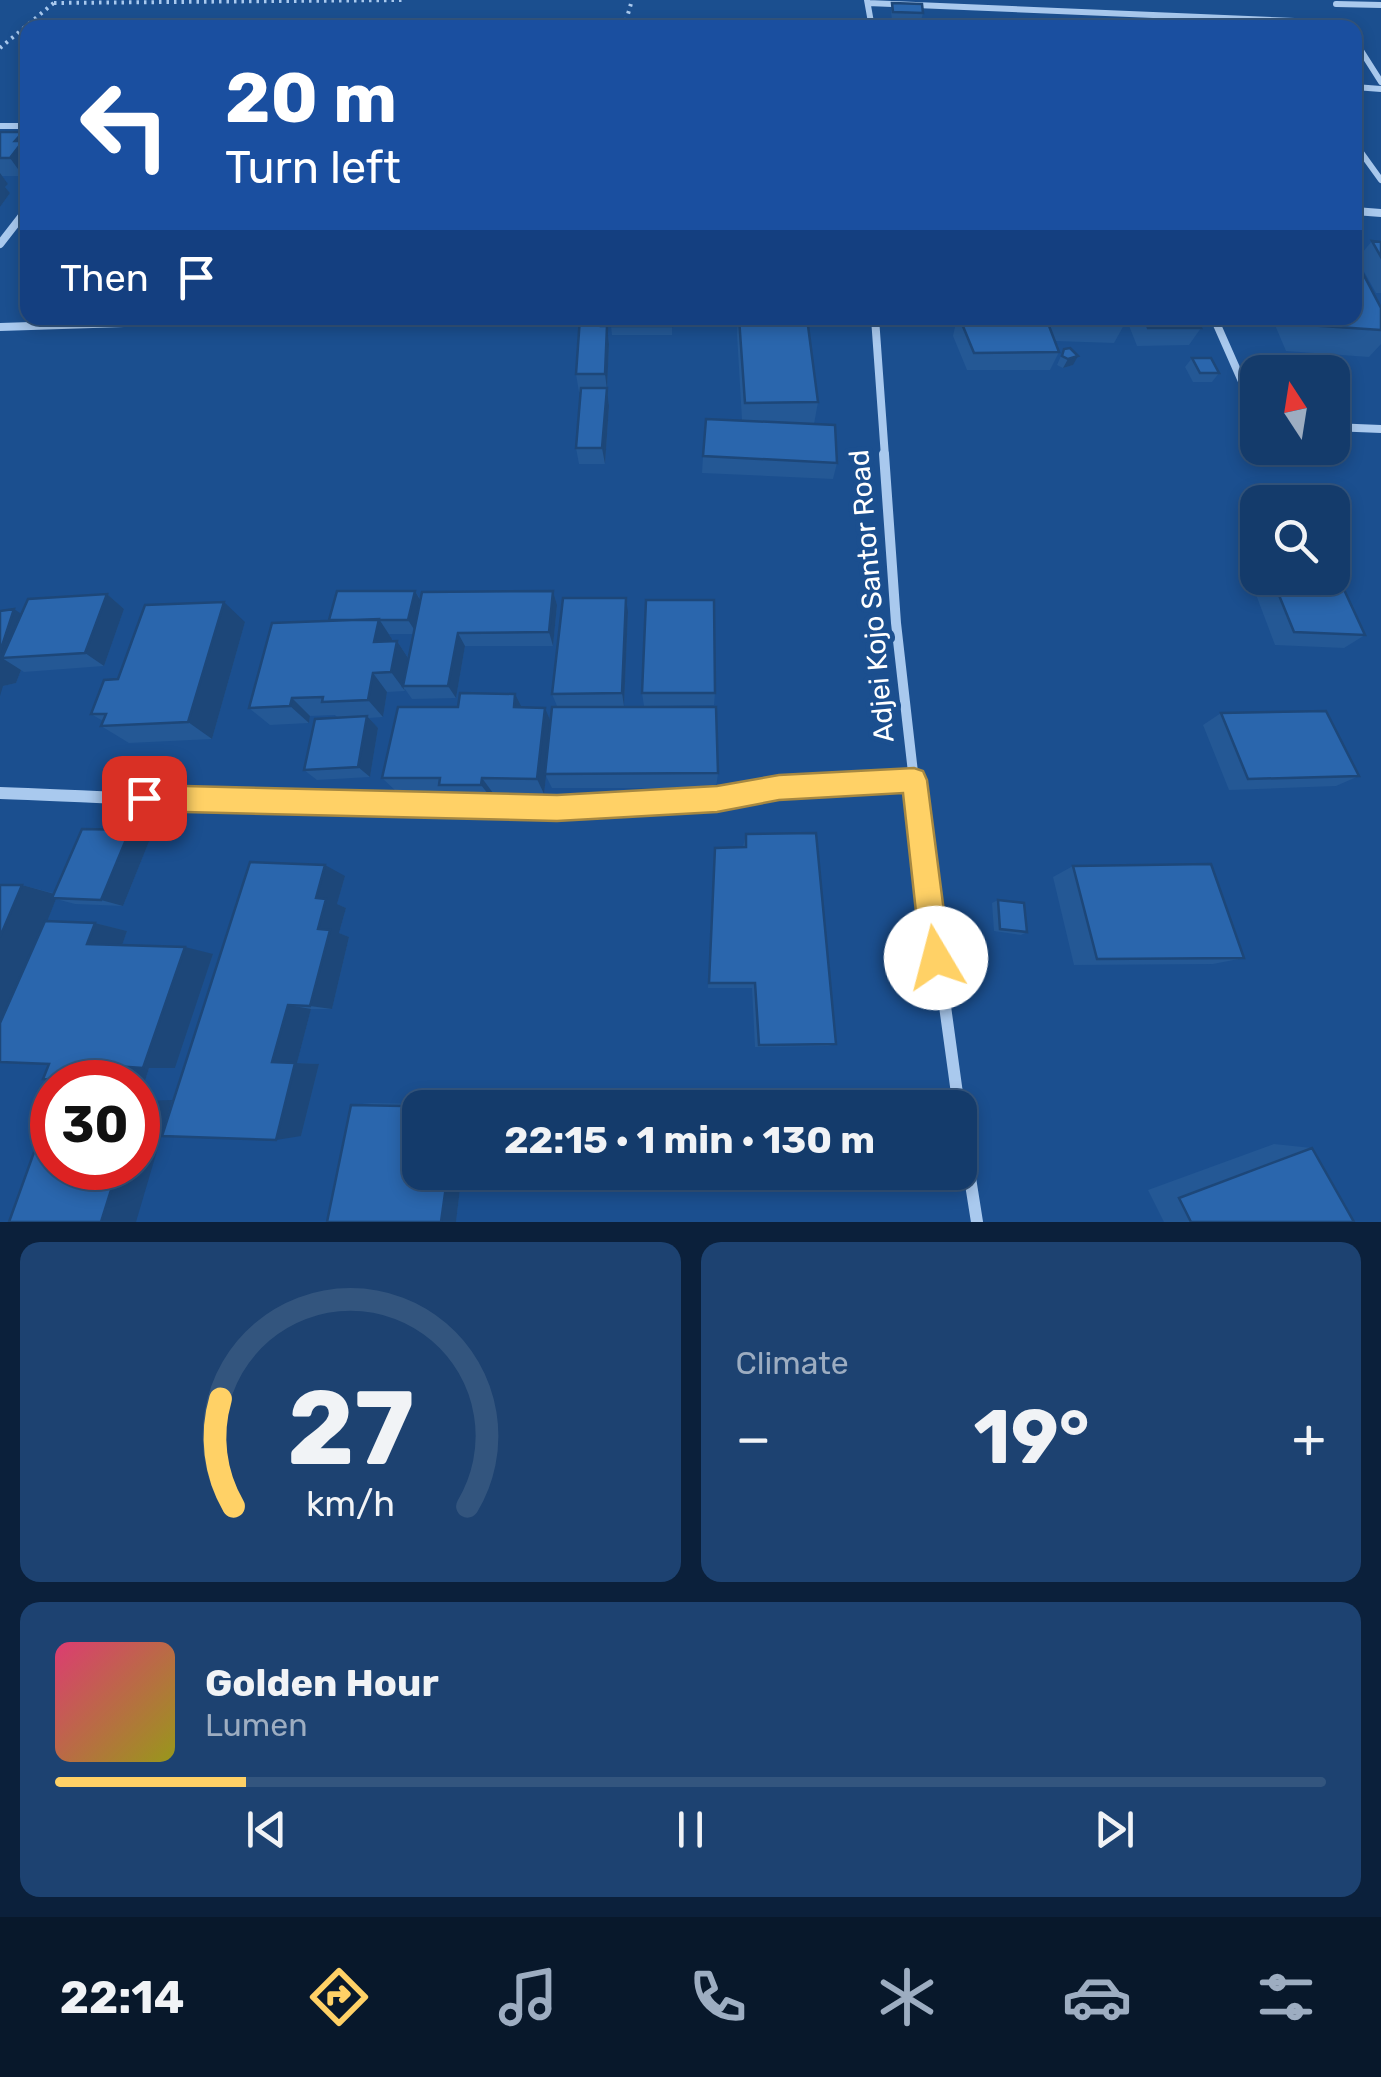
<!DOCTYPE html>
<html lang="en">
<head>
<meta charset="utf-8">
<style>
	body { margin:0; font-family:Rubik,sans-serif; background:#1d4271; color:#f1f3f6; height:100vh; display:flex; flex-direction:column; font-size:38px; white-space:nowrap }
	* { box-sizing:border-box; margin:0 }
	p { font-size:32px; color:#9dadc1 }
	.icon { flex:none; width:55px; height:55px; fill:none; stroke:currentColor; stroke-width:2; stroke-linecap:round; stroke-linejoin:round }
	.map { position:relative; height:1222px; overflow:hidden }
	.details { display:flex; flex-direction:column; gap:20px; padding:20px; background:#0b203b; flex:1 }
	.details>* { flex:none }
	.guide { position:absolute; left:20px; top:20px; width:1342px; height:305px; border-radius:20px; box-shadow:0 5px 15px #0003,0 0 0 2px #33557e; background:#1a4fa0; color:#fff; overflow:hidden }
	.needle { width:65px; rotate:348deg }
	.buttons { position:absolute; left:1240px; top:355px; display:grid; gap:20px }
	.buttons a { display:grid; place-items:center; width:110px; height:110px; border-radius:20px; background:#143b6b; box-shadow:0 5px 15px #0003,0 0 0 2px #33557e; font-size:50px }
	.speed { position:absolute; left:30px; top:1060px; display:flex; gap:20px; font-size:50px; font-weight:700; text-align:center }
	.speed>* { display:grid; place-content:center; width:130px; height:130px; border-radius:50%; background:#143b6b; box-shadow:0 5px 15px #0003,0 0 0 2px #33557e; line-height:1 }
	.speed .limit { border:15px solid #d22; background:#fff; color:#111 }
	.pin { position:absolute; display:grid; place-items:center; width:85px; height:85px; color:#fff; margin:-42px; border-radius:20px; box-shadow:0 5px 15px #0006 }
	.me { position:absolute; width:110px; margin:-55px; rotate:352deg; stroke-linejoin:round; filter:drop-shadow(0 0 8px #0008) }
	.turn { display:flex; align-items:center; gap:35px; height:210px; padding:0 40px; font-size:45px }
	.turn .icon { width:130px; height:130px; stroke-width:2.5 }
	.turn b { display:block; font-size:70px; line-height:85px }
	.then { display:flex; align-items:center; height:95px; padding:0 40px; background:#0003; gap:20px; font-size:38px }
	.big { font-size:75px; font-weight:700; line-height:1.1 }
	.details .tile { flex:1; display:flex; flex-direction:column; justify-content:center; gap:15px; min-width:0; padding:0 35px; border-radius:20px; background:#1d4271 }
	.details .dial { align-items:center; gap:0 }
	.dial svg { height:260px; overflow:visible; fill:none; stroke:#33557e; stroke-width:7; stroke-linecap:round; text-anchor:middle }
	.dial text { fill:#f1f3f6; stroke:none }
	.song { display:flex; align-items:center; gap:30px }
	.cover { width:120px; height:120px; border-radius:15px; background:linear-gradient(135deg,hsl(340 70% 55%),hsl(60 70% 35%)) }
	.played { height:10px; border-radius:5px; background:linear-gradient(90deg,#ffd166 15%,#33557e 15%) }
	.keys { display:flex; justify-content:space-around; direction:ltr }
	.heat { display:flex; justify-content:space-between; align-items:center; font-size:55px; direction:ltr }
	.details .tiles { flex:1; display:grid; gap:20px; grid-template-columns:1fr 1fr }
	.tile:last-child { grid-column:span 2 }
	.trip { position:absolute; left:402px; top:1090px; width:575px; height:100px; border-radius:20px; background:#143b6b; box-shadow:0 5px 15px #0003,0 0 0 2px #33557e; font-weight:700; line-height:100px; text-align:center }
	.tabs { display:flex; height:160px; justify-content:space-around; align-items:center; background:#08182b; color:#9dadc1 }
	.tabs .icon { width:70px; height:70px }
	.tabs .selected { color:#ffd166 }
	.tabs b { font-size:45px; color:#f1f3f6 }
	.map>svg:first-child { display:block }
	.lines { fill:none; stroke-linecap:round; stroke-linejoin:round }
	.path { stroke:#a9c9ee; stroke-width:4; stroke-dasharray:2.5 5; stroke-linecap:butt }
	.minor-far3 { stroke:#a9c9ee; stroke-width:6 }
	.minor-far2 { stroke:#a9c9ee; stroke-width:8 }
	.minor-far1 { stroke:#a9c9ee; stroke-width:10 }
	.minor { stroke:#a9c9ee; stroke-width:12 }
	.wall { fill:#245895; fill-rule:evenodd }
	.shaded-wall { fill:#1d4779 }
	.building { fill:#2a66ad; stroke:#1d4779; stroke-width:2.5 }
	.route { fill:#ffd166; stroke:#a68842; stroke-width:2.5 }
	.labels { text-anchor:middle; stroke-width:10; stroke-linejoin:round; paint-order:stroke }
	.street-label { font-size:28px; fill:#fff; stroke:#1b4f8f }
</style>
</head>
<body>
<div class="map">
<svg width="1381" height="1222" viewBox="0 0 1381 1222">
	<rect width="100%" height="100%" fill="#1b4f8f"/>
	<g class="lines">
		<path class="path" d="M54 3 402 0
			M624 28 632 0
			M0 48 56 1"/>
		<path class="minor-far3" d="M867 0 872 28
			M868 3 1344 23
			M1336 4 1381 5
			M1355 41 1381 82
			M1355 87 1381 89
			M0 126H28
			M1355 144 1381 180"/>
		<path class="minor-far2" d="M1355 211 1381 213
			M0 244 28 208
			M875 318 885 457
			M1214 318 1244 386 1258 401
			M0 327 276 318
			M1332 427 1381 429"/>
		<path class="minor-far1" d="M884 454 896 623 915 790
			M765 790 914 780"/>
		<path class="minor" d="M915 788 959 1108
			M0 793C254 802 530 827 780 788
			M960 1115 977 1222"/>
	</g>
	<path class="wall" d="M892 3 923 13 921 21 892 20 891 12Z
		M0 132H23L28 138V171L23 176H2L8 184 5 187 10 193 0 207Z
		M1372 241 1381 242V293H1376L1357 259Z
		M1381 308V344L1369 357 1286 351 1272 318H1355Z
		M580 318H604L605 326H607L609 344 607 390 609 406 605 464H579L576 448 581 392H579L576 374Z
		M672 318V335H612L611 326Z
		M738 318H807L818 402 814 424 837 463 833 479 702 473 703 456 742 420 737 334Z
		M957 318H1122L1124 325 1114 343 1055 341 1059 352 1050 370H967L953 336Z
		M1126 318H1196L1201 328 1189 345 1137 346Z
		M1064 349 1073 365 1063 368 1057 365Z
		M1192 358 1219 373 1212 382H1193L1185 367Z
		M1258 557V578H1332L1365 635 1344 648 1275 645 1246 568Z
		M415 591 421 600 553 591 557 605 553 646H465L456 698 412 699 405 689V691L387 692 383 717 369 718 378 728 370 777 317 780 304 770 338 718 335 715 310 716 309 723 270 725 249 708 330 621ZM389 634H414L409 659 397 641 392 642V639Z
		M107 594 124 609 104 666 24 672 21 670 16 683 3 686 0 611 22 614Z
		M628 612 624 706H557L552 694Z
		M245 622 212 739 129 743 101 726 103 721 91 714 118 679Z
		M642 693H715L714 705 644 706Z
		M522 707 551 721 718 773 716 788H552L546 776 544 794 493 793 492 799H451L446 793 397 792 382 778Z
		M1221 713 1359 776 1336 786 1229 790 1203 725Z
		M130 830 150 839 123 906 75 904 56 899 47 921 95 923 127 931 122 945 213 954 175 1068H149L145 1081 49 1064 22 885 53 893Z
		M746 834 836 1044 828 1046 755 1047 752 988H708L715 848 743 847Z
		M1073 866 1244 958 1213 964 1074 965 1053 877Z
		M345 876 337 904 346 908 339 933 349 937 332 1009H311L297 1063 319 1064 301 1136H162Z
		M998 900 1027 932 1021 935 994 931 992 903Z
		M372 1103 471 1105 420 1172H462L456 1222H327L351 1105Z
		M1274 1144 1312 1148 1354 1222H1164L1148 1190Z"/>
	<path class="shaded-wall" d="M23 132 28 138V171L23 176 10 158 15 141Z
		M0 173 8 184 5 187 10 193 0 207Z
		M607 326 609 344 607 390 609 406 605 464 602 448 607 390 605 374Z
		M1078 356 1073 365 1063 368 1068 359Z
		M415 591 423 605 417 634 408 620Z
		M553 591 557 605 553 646 549 632Z
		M107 594 124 609 104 666 85 653Z
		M626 598 628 612 624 706 622 693Z
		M224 602 245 622 212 739 188 722Z
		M14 609 35 623 2 658 21 670 16 683 3 686 0 696V652Z
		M379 619 392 639 388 662 374 642Z
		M458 633 465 646 456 698 448 686Z
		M397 641 410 661 403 686 405 691 391 672Z
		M373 673 387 692 383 717 368 700Z
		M515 694 524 712 514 707Z
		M292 698 310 716 309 723 290 706Z
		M545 708 552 725 544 794 537 779Z
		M367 716 378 728 370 777 358 767Z
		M482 778 493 793 492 799 481 785Z
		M130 830 150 839 123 906 101 900Z
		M325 865 345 876 337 904 346 908 339 933 349 937 332 1009 310 1006 318 929 316 898Z
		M22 885 58 895 52 898 56 899 0 1040V937Z
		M95 923 127 931 120 951 87 944Z
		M185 947 213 954 175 1068H149L145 1081 110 1082 115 1066Z
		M288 1005 311 1009 297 1063 272 1062Z
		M295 1063 319 1064 301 1136 276 1140Z
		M172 1100 136 1222H101L118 1168H138L139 1101Z
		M448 1172H462L456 1222H441Z"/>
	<path class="building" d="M892 3 922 4 923 13 893 12Z
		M0 132H23L15 141H23L10 158H0Z
		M1372 241 1381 242V257Z
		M1355 267 1360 268 1381 308V330L1308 325 1304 318H1355Z
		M580 318H602L601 326H607L605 374H576Z
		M612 318H672V326H611Z
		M739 318H807L818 402 745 403Z
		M964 318H1046L1059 352 974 353 960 319Z
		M1052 318H1122L1124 325 1053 323Z
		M1144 318H1196L1201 328H1148Z
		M1070 348 1078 356 1068 359 1062 356 1064 349Z
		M1192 358H1211L1219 373H1200Z
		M581 388H607L602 448H576Z
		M706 419 835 425 837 463 703 456Z
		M1332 568H1334L1365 635 1294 632 1272 578H1332Z
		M337 591H415L408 620H329Z
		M553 591 549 632 458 633 448 686H403L422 592Z
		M107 594 85 653 2 658 28 599Z
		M563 598H626L622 693 552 694Z
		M646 600H714L715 693H642Z
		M224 602 188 722 101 726 106 714H91L104 680 118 679 145 605Z
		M14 609 0 652V611Z
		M379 619 374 642 397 641 391 672 373 673 368 700 322 702 323 697 292 698 290 706 249 708 272 623Z
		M460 693 515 694 514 707 545 708 537 779 482 778 481 785H439L440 778H382L398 707H458Z
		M552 707H716L718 773 545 774Z
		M1326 711 1359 776 1248 779 1221 713Z
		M367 716 358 767 304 770 315 719Z
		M82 829 130 830 101 900 52 898Z
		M816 833 836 1044 759 1045 755 983H709L715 848 746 847V834Z
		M250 862 325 865 316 898 326 899 318 929 330 930 310 1006 288 1005 272 1062 295 1063 276 1140 162 1136Z
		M1211 864 1244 958 1097 959 1073 866Z
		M0 885H22L0 937Z
		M998 900 1024 903 1027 932 1000 929Z
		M45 921 95 923 87 944 185 947 143 1068 115 1066 110 1082 43 1079 49 1064 0 1062V1023Z
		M52 1102V1168H118L101 1222H9Z
		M351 1105 457 1107 420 1108V1172H448L441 1222H327Z
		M1312 1148 1354 1222H1191L1179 1198Z"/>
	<path class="route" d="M914 768 923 771 927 780 950 958 946 968 936 972 925 968 921 958 903 793 779 800 717 812 557 821 144 811 135 807 131 798 135 789 144 785 557 795 717 786 779 775Z"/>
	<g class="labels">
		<g class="street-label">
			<text transform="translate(871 596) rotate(-95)" y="10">Adjei Kojo Santor Road</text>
		</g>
	</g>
</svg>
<div class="buttons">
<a><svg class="needle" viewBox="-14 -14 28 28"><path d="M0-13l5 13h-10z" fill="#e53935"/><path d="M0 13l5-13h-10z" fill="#9dadc1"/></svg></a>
<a><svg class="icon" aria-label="search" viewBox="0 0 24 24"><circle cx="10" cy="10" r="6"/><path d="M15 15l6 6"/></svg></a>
</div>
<div class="speed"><div class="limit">30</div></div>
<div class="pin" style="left:144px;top:798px;background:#d93025"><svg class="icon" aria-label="arrive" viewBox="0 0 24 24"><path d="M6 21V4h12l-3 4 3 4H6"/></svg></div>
<svg class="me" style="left:936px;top:958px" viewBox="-20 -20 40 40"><circle r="19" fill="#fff"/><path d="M0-13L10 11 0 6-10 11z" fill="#ffd166"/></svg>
<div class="trip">22:15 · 1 min · 130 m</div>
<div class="guide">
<div class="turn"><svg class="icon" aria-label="left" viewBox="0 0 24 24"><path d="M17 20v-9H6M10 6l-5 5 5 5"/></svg><div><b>20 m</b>Turn left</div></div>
<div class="then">Then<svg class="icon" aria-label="arrive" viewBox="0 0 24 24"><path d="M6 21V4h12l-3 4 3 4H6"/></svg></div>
</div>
</div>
<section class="details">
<div class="tiles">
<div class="tile dial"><svg viewBox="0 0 100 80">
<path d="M14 69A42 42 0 1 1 86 69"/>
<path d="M14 69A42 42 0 0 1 10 36" stroke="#ffd166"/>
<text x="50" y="56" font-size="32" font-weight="700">27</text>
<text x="50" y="72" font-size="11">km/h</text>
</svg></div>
<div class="tile"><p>Climate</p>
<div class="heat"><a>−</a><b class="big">19°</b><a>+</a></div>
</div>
<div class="tile">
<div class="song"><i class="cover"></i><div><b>Golden Hour</b><p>Lumen</p></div></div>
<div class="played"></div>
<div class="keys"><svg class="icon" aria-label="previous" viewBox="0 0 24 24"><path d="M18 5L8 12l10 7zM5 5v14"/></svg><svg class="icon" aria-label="pause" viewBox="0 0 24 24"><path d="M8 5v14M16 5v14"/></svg><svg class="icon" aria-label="next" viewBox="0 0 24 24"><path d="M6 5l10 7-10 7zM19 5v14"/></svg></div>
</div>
</div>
</section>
<nav class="tabs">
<b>22:14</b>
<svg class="icon selected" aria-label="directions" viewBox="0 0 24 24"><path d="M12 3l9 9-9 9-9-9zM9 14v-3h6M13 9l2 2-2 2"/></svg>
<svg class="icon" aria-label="music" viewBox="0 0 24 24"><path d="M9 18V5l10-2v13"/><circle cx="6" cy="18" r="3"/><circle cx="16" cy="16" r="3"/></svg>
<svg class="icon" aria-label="phone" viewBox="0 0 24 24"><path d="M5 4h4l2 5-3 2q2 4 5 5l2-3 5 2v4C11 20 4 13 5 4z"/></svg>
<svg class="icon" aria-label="climate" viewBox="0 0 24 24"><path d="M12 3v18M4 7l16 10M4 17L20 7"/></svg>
<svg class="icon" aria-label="car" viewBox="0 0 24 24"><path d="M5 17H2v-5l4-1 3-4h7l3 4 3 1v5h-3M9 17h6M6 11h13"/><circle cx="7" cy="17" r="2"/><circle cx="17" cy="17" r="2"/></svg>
<svg class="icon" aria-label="filters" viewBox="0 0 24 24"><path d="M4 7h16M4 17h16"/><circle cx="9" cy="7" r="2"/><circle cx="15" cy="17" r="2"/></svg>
</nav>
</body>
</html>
